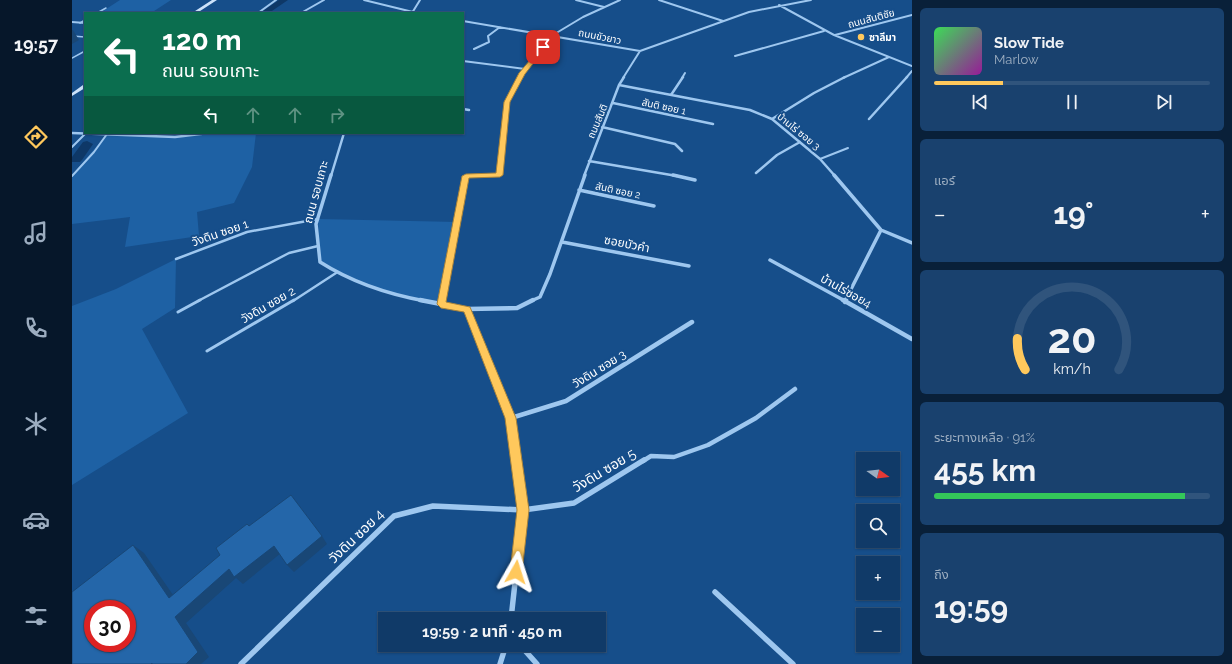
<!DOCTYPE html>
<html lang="th">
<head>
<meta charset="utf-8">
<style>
	body { margin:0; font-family:Raleway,"Noto Sans Thai",sans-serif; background:#19416e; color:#f1f3f6; height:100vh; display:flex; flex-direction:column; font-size:15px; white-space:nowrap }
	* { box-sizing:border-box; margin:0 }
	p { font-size:13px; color:#9cadc0 }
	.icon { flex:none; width:22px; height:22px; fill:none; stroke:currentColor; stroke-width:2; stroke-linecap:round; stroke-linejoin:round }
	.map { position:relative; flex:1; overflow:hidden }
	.drawer { display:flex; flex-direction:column; gap:8px; padding:8px; background:#092039; width:320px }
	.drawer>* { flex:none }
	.banner { position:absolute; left:12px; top:12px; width:380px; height:122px; border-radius:0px; box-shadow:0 1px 3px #0004,0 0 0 1px #30547c; background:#0b6e4f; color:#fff; overflow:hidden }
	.needle { width:26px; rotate:104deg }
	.fabs { position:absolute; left:784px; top:452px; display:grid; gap:8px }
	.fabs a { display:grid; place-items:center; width:44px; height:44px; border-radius:0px; background:#103a68; box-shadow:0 1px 3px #0004,0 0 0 1px #30547c; font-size:20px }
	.speed { position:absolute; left:12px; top:600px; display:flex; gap:8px; font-size:20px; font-weight:700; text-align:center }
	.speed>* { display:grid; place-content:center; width:52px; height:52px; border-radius:50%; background:#103a68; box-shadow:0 1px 3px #0004,0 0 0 1px #30547c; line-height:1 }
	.speed .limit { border:6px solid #d22; background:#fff; color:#111 }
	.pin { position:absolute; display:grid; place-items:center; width:34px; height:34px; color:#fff; margin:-17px; border-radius:8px; box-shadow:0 2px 6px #0006 }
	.me { position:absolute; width:44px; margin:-22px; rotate:6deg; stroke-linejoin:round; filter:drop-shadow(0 0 3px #0008) }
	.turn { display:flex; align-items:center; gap:14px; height:84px; padding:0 12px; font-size:18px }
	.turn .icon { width:52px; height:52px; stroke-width:2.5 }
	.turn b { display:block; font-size:28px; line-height:34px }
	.lanes { display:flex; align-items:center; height:38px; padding:0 12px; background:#0003; justify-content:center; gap:20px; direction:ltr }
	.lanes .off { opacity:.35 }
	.big { font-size:30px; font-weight:700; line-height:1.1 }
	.drawer .tile { flex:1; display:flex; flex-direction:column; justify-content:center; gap:6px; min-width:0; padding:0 14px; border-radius:6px; background:#19416e }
	.drawer .dial { align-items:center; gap:0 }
	.dial svg { height:104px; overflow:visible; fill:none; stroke:#30547c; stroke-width:7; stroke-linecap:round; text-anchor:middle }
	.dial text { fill:#f1f3f6; stroke:none }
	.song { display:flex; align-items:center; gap:12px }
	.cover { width:48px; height:48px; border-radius:6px; background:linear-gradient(135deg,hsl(130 70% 55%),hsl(300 70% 35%)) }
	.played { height:4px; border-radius:2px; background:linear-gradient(90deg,#ffc85c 25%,#30547c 25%) }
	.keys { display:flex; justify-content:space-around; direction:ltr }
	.heat { display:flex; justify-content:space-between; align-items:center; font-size:22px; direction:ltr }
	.charge { height:6px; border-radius:3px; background:linear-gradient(90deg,#34c759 91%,#30547c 0) }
	.trip { position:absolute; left:306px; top:612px; width:228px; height:40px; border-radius:0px; background:#103a68; box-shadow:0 1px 3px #0004,0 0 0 1px #30547c; font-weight:700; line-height:40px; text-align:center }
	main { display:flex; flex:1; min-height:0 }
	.menu { display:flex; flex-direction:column; width:72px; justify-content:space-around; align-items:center; background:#06172a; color:#9cadc0 }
	.menu .icon { width:28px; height:28px }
	.menu .selected { color:#ffc85c }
	.menu b { font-size:18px; color:#f1f3f6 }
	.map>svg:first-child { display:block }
	.green { fill:#1e61a4 }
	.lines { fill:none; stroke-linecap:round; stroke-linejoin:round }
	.canal { fill:#0e3867; fill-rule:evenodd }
	.service-far3 { stroke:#9ec7ef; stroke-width:1.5 }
	.service-far2 { stroke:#9ec7ef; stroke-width:2 }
	.service-far1 { stroke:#9ec7ef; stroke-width:2.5 }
	.service { stroke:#9ec7ef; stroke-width:3 }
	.minor-far4 { stroke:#9ec7ef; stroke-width:2 }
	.minor-far3 { stroke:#9ec7ef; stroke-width:2.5 }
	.minor-far2 { stroke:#9ec7ef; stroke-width:3.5 }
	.minor-far1 { stroke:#9ec7ef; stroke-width:4.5 }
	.minor { stroke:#9ec7ef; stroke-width:5.5 }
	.secondary { fill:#cce2fa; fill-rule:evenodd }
	.shaded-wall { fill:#194776 }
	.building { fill:#2466a9; stroke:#194776; fill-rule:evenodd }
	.route { fill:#ffc85c; stroke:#a6823c }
	.poi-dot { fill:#ffc85c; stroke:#164e8a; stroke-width:1.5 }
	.labels { text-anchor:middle; stroke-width:4; stroke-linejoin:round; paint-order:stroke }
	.far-street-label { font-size:10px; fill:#fff; stroke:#164e8a }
	.far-poi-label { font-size:10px; font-weight:bold; fill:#fff; stroke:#164e8a; text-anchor:start }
	.street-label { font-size:12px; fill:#fff; stroke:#164e8a }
	.near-street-label { font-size:14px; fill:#fff; stroke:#164e8a }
</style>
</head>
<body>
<main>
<nav class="menu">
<b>19:57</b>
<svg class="icon selected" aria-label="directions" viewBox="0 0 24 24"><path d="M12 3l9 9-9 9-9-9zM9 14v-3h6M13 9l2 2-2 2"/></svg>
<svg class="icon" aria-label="music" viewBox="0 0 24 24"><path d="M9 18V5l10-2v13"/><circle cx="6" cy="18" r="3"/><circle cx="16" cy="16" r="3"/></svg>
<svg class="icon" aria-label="phone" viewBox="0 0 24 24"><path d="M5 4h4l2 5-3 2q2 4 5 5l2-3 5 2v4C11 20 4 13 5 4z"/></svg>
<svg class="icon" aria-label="climate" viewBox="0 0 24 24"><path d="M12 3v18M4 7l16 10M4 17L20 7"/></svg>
<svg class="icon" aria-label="car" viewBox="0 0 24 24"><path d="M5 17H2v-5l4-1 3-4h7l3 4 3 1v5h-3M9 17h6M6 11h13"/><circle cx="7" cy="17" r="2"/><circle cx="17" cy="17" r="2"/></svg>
<svg class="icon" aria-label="filters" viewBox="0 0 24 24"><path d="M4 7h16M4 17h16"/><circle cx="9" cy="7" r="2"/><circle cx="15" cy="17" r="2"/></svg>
</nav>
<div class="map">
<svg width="840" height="664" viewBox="0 0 840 664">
	<rect width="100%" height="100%" fill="#164e8a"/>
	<path class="green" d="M44 0H99L79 13H28L48 0Z
		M146 133H184L180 167 162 203 125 212 127 236 53 247 58 217 0 224V175L35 134 102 138Z
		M246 219 385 222 369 304C327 295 283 288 248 262Z
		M104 259 103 308 70 329 116 413 0 485V306L44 289Z"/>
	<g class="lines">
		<path class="canal" d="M207 0H216L197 13H188Z
			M15 141 21 144 10 160 8 162H0V157L11 142Z"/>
		<path class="service-far3" d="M25 13 34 8
			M8 23 13 20
			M0 36 13 37
			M0 58 13 51"/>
		<path class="service-far2" d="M0 147 14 133
			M748 159 776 148
			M0 176 22 152 35 134"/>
		<path class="service-far1" d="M104 259 175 232 246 219
			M126 301 217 253 246 246
			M221 301 264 273"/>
		<path class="service" d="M106 312 128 300
			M135 351 222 300"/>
		<path class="minor-far4" d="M292 0 345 13
			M504 0 532 7
			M587 0 651 21
			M707 5 762 35 840 66
			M186 13 204 0
			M229 13 252 0
			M340 13 348 0
			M391 21 568 51
			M0 22 13 23
			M763 35 840 15
			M402 49 417 42 416 36 428 27
			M663 56 752 31
			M391 61 453 69
			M448 78 481 35 511 17 548 0
			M551 78 568 51 677 12 739 0
			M610 78 613 73
			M771 78 817 57
			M834 78 840 71"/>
		<path class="minor-far3" d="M547 85 678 110 700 119 748 159 763 176
			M599 95 611 77
			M541 103 641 124
			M391 109 397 110
			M700 119 742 93 773 77
			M797 119 835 77
			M530 127 603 144 610 151
			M0 133 103 137 137 133
			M517 161 605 176
			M684 173 705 155 728 142
			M259 176 272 133
			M394 176 427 175 435 102 448 77
			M512 176 547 85 552 77"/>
		<path class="minor-far2" d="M259 175 244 224 248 262C281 283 315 294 353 301
			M601 175 623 180
			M762 175 809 230 840 243
			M507 190 582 206
			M490 242 617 266
			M698 260 773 301
			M369 301 394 176 422 175
			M459 301 468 297 478 274 513 175
			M773 301 809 230"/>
		<path class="minor-far1" d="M348 300 395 309 439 418 445 461
			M771 300 840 339
			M773 302 774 300
			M369 304 370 300
			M395 309 445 308 461 300
			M439 418 494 401 620 322
			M571 461 579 456 602 457 636 445 684 418 723 389"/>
		<path class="minor" d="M643 592 721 664
			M439 619 451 510 444 460
			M448 645 465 664
			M169 664 322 516 361 506 451 510 502 503 572 460
			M428 664 434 645"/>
		<path class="secondary" d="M140 0H145L125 13H120Z
			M11 85H13V88L0 96V93Z"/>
	</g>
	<path class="shaded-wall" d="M0 30H1L7 40 0 44Z
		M250 536 255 544 222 572 215 565Z
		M61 545 72 553 108 605 97 598Z
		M202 546 209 553 171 584 164 578 114 623 137 657 129 664H114L103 617 157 569Z"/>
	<path class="building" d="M219 495 250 536 215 565 202 546 162 577 157 569 103 617 126 652 114 664H80V663L79 664H0V592L61 545 97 598 148 555 144 548 175 524 177 526ZM21 609H55V643H21Z"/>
	<path class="route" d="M470 46 474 47 453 74 438 102 431 175 428 177 397 178 374 302 398 307 444 418 457 510 450 572 448 577 444 579 440 577 438 572 445 510 433 418 392 312 369 308 365 304 390 176 394 174 424 173 432 102 447 73Z"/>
	<circle class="poi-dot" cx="789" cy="37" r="4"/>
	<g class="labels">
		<g class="far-street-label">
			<text transform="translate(799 18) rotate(-15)" y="4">ถนนสันติชัย</text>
			<text transform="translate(528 36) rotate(11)" y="4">ถนนขัวยาว</text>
			<text transform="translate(592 106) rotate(12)" y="4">สันติ ซอย 1</text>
			<text transform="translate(525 121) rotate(-67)" y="4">ถนนสันติ</text>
			<text transform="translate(727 131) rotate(39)" y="4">บ้านไร่ ซอย 3</text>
			<text transform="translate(546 190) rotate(12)" y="4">สันติ ซอย 2</text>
		</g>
		<g class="far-poi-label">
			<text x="797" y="41">ซาลีมา</text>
		</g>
		<g class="street-label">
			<text transform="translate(244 192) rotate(-75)" y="4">ถนน รอบเกาะ</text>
			<text transform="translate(148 233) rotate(-19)" y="4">วังดิน ซอย 1</text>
			<text transform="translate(555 244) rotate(11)" y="4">ซอยบัวคำ</text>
			<text transform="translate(774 291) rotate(29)" y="4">บ้านไร่ซอย4</text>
			<text transform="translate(196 305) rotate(-30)" y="4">วังดิน ซอย 2</text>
			<text transform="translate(527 369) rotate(-32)" y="4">วังดิน ซอย 3</text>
		</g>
		<g class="near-street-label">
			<text transform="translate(532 470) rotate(-31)" y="5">วังดิน ซอย 5</text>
			<text transform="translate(284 536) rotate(-44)" y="5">วังดิน ซอย 4</text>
		</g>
	</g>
</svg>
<div class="fabs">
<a><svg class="needle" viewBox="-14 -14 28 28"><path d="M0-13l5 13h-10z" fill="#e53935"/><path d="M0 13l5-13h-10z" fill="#9cadc0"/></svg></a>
<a><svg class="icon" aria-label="search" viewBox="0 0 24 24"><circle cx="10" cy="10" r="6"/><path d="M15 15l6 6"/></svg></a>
<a>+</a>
<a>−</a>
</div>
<div class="speed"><div class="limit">30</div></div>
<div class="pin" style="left:471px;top:47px;background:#d93025"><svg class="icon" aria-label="arrive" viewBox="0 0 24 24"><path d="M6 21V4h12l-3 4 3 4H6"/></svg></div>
<svg class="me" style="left:444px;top:572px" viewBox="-20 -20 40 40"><path d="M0-17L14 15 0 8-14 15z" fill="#ffc85c" stroke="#fff" stroke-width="4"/></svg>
<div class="trip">19:59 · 2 นาที · 450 m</div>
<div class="banner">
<div class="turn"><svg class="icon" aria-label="left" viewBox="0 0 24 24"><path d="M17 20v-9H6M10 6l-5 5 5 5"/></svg><div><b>120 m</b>ถนน รอบเกาะ</div></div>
<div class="lanes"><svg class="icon" aria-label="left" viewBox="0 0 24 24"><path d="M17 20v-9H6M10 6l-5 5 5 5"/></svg><svg class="icon off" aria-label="ahead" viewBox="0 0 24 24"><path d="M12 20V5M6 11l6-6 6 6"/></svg><svg class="icon off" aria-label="ahead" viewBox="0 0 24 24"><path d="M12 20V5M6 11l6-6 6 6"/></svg><svg class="icon off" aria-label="right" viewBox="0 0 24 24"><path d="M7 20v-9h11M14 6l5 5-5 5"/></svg></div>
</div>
</div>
<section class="drawer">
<div class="tile">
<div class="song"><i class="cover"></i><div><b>Slow Tide</b><p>Marlow</p></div></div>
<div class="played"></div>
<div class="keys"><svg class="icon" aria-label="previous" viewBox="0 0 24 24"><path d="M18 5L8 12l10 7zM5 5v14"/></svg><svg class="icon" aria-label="pause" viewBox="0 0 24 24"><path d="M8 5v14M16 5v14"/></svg><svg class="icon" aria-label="next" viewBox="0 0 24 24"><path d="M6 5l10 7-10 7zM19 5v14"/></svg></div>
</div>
<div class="tile"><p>แอร์</p>
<div class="heat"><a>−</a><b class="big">19°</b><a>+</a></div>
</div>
<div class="tile dial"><svg viewBox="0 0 100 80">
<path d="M14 69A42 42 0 1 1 86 69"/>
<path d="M14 69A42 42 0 0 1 8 45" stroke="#ffc85c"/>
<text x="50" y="56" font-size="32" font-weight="700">20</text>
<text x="50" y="72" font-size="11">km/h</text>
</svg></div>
<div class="tile"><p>ระยะทางเหลือ · 91%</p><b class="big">455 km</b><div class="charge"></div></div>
<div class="tile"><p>ถึง</p><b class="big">19:59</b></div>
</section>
</main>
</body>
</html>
